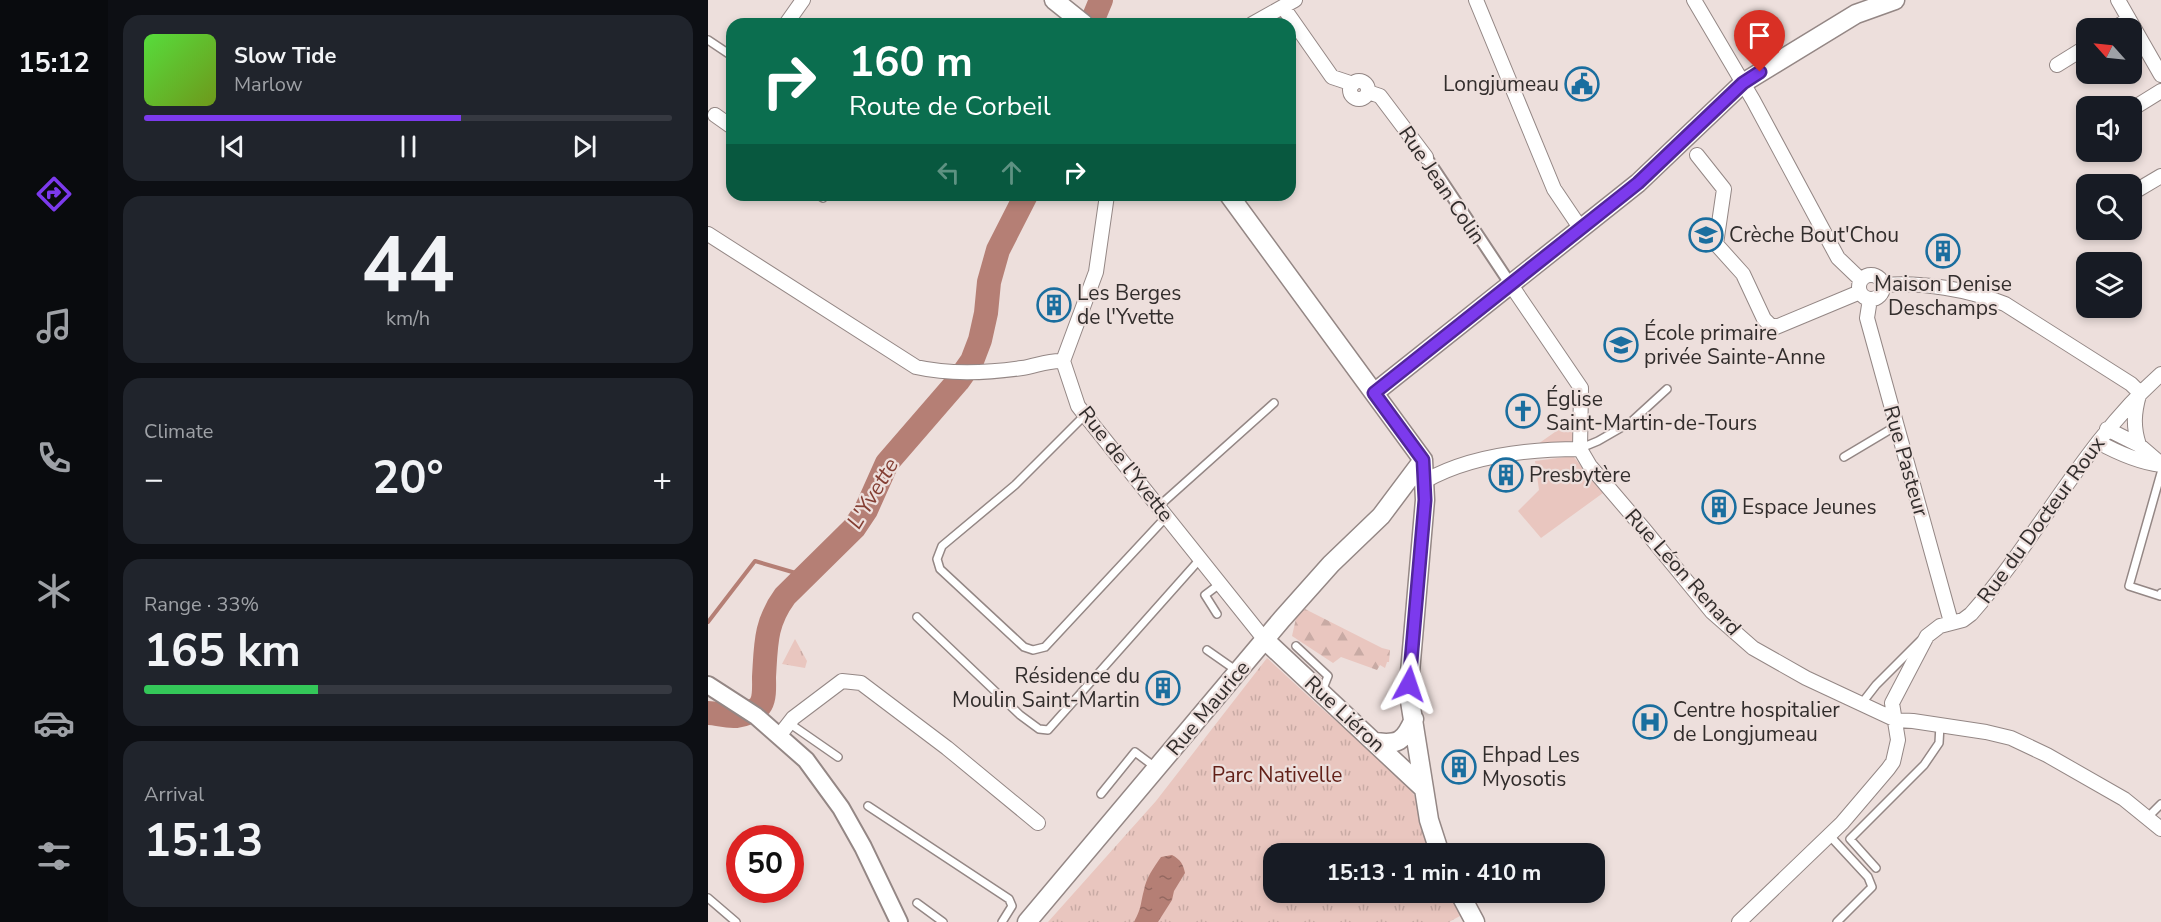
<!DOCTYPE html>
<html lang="en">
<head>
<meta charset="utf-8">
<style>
	body { margin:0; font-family:"Nunito Sans",sans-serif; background:#20242c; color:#f1f3f6; height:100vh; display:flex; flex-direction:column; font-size:22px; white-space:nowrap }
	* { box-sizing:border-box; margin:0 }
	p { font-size:20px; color:#9ea1a6 }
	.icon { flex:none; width:33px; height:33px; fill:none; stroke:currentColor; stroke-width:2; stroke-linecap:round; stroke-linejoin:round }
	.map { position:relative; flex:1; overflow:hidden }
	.details { display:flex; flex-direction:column; gap:15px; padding:15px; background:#0d0f14; width:600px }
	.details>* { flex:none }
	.guide { position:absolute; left:18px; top:18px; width:570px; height:183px; border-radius:18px; box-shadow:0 3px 9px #0003; background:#0b6e4f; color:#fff; overflow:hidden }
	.needle { width:39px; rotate:297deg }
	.fabs { position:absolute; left:1368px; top:18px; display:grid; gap:12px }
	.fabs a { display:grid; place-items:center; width:66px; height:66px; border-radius:12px; background:#171b24; box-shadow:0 3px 9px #0003; font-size:30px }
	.speed { position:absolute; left:18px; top:825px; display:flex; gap:12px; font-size:30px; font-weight:700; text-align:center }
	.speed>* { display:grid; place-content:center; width:78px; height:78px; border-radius:50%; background:#171b24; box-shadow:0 3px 9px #0003; line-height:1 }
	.speed .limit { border:9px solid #d22; background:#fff; color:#111 }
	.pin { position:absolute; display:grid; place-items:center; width:51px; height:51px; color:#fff; margin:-62px -26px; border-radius:50% 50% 50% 0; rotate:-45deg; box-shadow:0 0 6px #0007 }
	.pin .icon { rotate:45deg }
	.me { position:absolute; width:66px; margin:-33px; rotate:5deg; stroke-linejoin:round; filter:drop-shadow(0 0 4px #0008) }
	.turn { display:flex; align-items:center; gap:21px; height:126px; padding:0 24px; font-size:27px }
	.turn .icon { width:78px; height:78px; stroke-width:2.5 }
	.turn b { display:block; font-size:42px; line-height:51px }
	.lanes { display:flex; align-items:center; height:57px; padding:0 24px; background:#0003; justify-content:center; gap:30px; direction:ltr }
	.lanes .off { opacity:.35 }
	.big { font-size:45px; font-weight:700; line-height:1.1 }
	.details .card { flex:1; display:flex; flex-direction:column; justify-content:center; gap:9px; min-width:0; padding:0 21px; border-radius:18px; background:#20242c }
	.details .dial { align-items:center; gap:0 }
	.dial b { font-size:78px; line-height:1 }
	.song { display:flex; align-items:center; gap:18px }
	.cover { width:72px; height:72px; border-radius:9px; background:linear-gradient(135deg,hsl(110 70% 55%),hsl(80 70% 35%)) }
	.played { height:6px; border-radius:3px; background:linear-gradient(90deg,#7c3aed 60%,#363941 60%) }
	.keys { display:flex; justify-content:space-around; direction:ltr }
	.heat { display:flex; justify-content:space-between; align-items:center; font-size:33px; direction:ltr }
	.charge { height:9px; border-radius:4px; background:linear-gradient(90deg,#34c759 33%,#363941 0) }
	.trip { position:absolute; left:555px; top:843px; width:342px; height:60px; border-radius:18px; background:#171b24; box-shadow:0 3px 9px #0003; font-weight:700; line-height:60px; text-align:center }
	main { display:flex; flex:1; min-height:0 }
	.menu { display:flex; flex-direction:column; width:108px; justify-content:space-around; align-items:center; background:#090b0e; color:#9ea1a6 }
	.menu .icon { width:42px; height:42px }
	.menu .current { color:#7c3aed }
	.menu b { font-size:27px; color:#f1f3f6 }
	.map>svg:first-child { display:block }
	.green { fill:#e9c6bf }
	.forest { fill:url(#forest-firs) }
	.park { fill:url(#park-tufts) }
	.water { fill:url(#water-ripples) }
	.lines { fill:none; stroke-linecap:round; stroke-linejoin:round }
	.stream { stroke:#b57f75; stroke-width:4 }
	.river { stroke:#b57f75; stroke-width:24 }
	.service-casing { stroke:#948785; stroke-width:10 }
	.pedestrian-casing { stroke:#948785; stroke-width:14 }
	.minor-casing { stroke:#948785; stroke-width:16 }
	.tertiary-casing { stroke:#948785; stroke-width:20 }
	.secondary-casing { stroke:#948785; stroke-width:21 }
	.service { stroke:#fff; stroke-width:7 }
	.pedestrian { stroke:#fff; stroke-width:10 }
	.minor { stroke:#fff; stroke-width:14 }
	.tertiary { stroke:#fff; stroke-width:16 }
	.secondary { stroke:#fff; stroke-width:18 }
	.route-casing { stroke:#51269a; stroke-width:15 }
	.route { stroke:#7c3aed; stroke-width:10 }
	.labels { text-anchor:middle; stroke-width:4.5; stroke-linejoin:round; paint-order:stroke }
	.poi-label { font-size:21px; fill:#322d2c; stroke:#eddfdc; text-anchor:start }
	.street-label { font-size:21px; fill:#322d2c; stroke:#eddfdc }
	.park-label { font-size:21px; fill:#621f17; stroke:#eddfdc }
	.water-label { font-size:22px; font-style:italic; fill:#843e33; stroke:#eddfdc }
</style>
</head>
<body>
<main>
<nav class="menu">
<b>15:12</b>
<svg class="icon current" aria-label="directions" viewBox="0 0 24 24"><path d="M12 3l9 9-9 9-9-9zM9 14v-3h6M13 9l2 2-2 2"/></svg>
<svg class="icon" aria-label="music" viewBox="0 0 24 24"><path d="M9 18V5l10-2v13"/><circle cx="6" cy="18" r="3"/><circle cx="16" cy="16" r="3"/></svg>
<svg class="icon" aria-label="phone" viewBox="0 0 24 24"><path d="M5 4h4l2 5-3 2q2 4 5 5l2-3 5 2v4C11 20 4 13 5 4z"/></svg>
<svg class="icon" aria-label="climate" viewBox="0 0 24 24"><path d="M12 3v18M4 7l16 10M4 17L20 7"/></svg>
<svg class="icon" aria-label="car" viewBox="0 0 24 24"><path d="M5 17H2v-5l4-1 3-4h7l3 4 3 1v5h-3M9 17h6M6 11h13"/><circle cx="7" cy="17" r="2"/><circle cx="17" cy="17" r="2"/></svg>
<svg class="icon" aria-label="filters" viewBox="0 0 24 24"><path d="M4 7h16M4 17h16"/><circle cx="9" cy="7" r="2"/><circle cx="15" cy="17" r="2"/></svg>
</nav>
<section class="details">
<div class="card">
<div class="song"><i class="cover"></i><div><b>Slow Tide</b><p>Marlow</p></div></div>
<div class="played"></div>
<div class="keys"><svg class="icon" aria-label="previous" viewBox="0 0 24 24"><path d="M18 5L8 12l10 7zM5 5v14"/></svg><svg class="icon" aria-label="pause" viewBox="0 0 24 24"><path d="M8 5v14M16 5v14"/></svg><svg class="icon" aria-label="next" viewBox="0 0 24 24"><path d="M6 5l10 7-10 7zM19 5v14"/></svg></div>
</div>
<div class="card dial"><b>44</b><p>km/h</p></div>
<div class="card"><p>Climate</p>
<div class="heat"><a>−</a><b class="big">20°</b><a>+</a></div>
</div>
<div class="card"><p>Range · 33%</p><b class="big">165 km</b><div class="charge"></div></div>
<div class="card"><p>Arrival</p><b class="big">15:13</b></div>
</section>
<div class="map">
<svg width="1453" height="922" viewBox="0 0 1453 922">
	<defs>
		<pattern id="forest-firs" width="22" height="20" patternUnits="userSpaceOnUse" patternTransform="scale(1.5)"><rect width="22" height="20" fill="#e9c6bf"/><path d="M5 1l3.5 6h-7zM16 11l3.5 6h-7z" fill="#c8aaa4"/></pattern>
		<pattern id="park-tufts" width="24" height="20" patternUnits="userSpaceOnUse" patternTransform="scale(1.5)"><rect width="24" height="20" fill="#e9c6bf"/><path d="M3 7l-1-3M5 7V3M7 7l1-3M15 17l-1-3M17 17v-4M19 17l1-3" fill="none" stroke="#c8aaa4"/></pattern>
		<pattern id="water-ripples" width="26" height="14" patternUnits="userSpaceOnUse" patternTransform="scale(1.5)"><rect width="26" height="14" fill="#b57f75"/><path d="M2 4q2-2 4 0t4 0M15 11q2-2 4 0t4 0" fill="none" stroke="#946860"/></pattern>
	</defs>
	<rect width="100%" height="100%" fill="#eddfdc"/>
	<path class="green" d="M867 418 866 441 827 446Z
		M865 456 895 493 833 538 810 511 831 490 827 461Z"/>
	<path class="forest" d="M597 609 674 648 682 650 681 662H679L677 668 672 665 669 670 633 657 625 663 584 636 589 614Z"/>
	<path class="park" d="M87 639 99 661 97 668 74 664Z
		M559 658 612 707 694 778 706 795 725 853 566 854V892L742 893 752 916 741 922H340L448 801Z"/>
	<path class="water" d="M464 855C473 860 475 864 477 873L466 891 464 900 450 922H426C434 907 432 905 436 890 438 878 446 867 453 857Z"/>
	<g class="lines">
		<path class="stream" d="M0 622 47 561 98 576"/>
		<path class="river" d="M383 24 393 0
			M0 713C9 713 18 717 28 716 36 715 49 711 53 704 57 697 56 685 56 677 58 645 57 623 77 596L146 528 158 510 179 463 250 381 264 361 272 340 278 313 281 282 290 250 318 195"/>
		<defs>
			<path id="service" d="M0 40 24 56
				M110 195 115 198
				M377 415 307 485 234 546 229 559 232 569 316 647 325 650 337 647 459 516
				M873 448 890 441 923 422 959 389
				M1136 457 1188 426
				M1453 473 1421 586 1452 596 1453 593
				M451 506 566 403
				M509 614 497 595 513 583
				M209 617 312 715 331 729 340 730 493 558
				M588 646 620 676 614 691
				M499 650 529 671
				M1154 703 1168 685 1212 641
				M81 723 130 757
				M393 794 427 752 447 767
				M160 806 301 899 304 906 294 922
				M1440 817 1453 804
				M1122 836 1160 877 1164 887 1129 922
				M1168 868 1142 839 1216 765 1231 743 1232 725
				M0 898 28 922
				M209 903 235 922"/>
			<path id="pedestrian" d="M718 157 803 285"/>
			<path id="minor" d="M768 0 846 189 873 229
				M986 0 1045 100 1130 258 1153 280
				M1410 0 1453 75
				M575 7 624 77 645 84
				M78 24 95 0
				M544 24 587 0
				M1407 28 1421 19
				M1349 65 1378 47
				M642 90a9 9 0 1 1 18 0a9 9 0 1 1-18 0Z
				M660 92 672 96 718 157
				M1424 109 1453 91
				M7 115 24 127
				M989 155 1016 189 1008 244 1035 274 1056 319 1061 324 1068 327 1152 292
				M1426 192 1453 176
				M399 195 388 272 355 361 370 406 377 415 557 640
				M0 234 208 367C243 375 279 373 314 368 328 366 340 360 355 361
				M1151 287a12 12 0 1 1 24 0a12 12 0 1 1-24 0Z
				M803 285 873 388 872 449
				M1175 285C1215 282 1259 289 1297 304L1423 384 1432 393
				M1162 299 1159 318 1243 622
				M1431 395C1426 413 1425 427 1431 445
				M1399 429 1431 445 1453 464
				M1390 442C1410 453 1430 462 1453 465
				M872 449 882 466 935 528 1004 612 1045 648 1098 678 1188 720 1205 721 1278 732 1303 738 1339 755 1416 799 1453 829
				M717 481C761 456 821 449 872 449
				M71 736 85 718 134 681 153 683 239 748 330 823
				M1031 922 1134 823 1180 769 1185 762 1190 740 1184 703 1219 636 1232 626 1255 620 1263 614C1330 538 1376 442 1453 374"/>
			<path id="tertiary" d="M0 685 48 716 98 760 133 808 155 847 191 922"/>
			<path id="secondary" d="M346 0 376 24
				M521 195 715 460 717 500 701 684 702 701 721 820 732 854
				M666 393 930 183 1035 83 1148 14 1187 0
				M557 640 715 788
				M666 742C690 745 696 742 706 719
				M751 892 767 922
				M319 922 574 619 623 564 673 516 715 460"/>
		</defs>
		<use href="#service" class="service-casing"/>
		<use href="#pedestrian" class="pedestrian-casing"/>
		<use href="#minor" class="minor-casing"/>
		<use href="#tertiary" class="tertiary-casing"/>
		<use href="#secondary" class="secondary-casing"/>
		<use href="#service" class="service"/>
		<use href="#pedestrian" class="pedestrian"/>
		<use href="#minor" class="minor"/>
		<use href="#tertiary" class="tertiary"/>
		<use href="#secondary" class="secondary"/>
	</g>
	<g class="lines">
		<defs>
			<path id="route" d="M701 684 717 500 715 460 666 393 930 183 1035 83 1052 72"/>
		</defs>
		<use href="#route" class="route-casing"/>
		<use href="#route" class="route"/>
	</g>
	<defs>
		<symbol id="civic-ring" viewBox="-11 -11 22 22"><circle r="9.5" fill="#eddfdc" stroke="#1a6e9f" stroke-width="1.5"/><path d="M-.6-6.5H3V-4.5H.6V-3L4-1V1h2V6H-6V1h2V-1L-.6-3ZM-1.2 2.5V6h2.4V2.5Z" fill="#1a6e9f"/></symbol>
		<symbol id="school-ring" viewBox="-11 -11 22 22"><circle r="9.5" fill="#eddfdc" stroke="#1a6e9f" stroke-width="1.5"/><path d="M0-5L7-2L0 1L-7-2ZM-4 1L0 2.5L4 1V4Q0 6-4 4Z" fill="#1a6e9f"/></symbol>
		<symbol id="building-ring" viewBox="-11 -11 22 22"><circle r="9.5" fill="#eddfdc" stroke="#1a6e9f" stroke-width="1.5"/><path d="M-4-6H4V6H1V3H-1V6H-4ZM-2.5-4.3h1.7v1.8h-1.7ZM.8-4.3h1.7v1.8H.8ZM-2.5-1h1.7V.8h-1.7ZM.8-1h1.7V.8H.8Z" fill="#1a6e9f"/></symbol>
		<symbol id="church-ring" viewBox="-11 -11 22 22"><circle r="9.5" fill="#eddfdc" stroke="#1a6e9f" stroke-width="1.5"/><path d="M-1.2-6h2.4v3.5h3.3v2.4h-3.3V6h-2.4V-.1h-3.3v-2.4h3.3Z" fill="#1a6e9f"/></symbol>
		<symbol id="hospital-ring" viewBox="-11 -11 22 22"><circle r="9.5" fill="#eddfdc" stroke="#1a6e9f" stroke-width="1.5"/><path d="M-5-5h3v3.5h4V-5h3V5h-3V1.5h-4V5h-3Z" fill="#1a6e9f"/></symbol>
	</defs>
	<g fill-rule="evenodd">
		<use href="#civic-ring" x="855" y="65" width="38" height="38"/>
		<use href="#school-ring" x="979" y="216" width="38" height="38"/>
		<use href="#building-ring" x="1216" y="232" width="38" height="38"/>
		<use href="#building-ring" x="327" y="286" width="38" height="38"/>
		<use href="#school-ring" x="894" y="326" width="38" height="38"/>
		<use href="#church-ring" x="796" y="392" width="38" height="38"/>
		<use href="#building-ring" x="779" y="456" width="38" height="38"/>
		<use href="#building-ring" x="992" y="488" width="38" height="38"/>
		<use href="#building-ring" x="436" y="669" width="38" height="38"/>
		<use href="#hospital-ring" x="923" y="703" width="38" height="38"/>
		<use href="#building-ring" x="732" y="748" width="38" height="38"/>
	</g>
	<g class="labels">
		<g class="poi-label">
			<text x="851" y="91" text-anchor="end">Longjumeau</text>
			<text x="1021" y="242">Crèche Bout'Chou</text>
			<text x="1235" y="291" text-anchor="middle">Maison Denise<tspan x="1235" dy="24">Deschamps</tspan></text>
			<text x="369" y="300">Les Berges<tspan x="369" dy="24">de l'Yvette</tspan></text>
			<text x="936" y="340">École primaire<tspan x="936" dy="24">privée Sainte-Anne</tspan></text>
			<text x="838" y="406">Église<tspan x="838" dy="24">Saint-Martin-de-Tours</tspan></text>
			<text x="821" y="482">Presbytère</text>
			<text x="1034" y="514">Espace Jeunes</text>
			<text x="432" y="683" text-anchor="end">Résidence du<tspan x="432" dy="24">Moulin Saint-Martin</tspan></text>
			<text x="965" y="717">Centre hospitalier<tspan x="965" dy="24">de Longjumeau</tspan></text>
			<text x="774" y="762">Ehpad Les<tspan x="774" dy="24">Myosotis</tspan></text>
		</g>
		<g class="street-label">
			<text transform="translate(734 185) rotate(56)" y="7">Rue Jean Colin</text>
			<text transform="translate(1198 461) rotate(74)" y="7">Rue Pasteur</text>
			<text transform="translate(418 464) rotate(52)" y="7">Rue de l'Yvette</text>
			<text transform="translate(1333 520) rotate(-54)" y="7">Rue du Docteur Roux</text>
			<text transform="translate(975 572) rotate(48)" y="7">Rue Léon Renard</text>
			<text transform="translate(500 708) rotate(-50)" y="7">Rue Maurice</text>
			<text transform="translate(637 714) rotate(43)" y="7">Rue Liéron</text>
		</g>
		<g class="park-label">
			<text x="569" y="782">Parc Nativelle</text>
		</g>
		<g class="water-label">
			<text transform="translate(164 493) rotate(-59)" y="8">L'Yvette</text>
		</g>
	</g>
</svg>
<div class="fabs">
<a><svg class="needle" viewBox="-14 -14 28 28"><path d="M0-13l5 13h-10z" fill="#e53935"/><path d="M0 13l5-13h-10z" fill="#9ea1a6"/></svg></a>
<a><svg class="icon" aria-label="sound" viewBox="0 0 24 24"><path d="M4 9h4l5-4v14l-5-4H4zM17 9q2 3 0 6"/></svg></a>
<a><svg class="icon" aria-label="search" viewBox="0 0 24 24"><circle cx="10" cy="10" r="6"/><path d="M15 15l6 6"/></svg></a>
<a><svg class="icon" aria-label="layers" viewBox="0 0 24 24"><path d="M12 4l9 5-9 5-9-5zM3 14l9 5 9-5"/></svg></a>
</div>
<div class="speed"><div class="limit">50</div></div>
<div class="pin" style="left:1052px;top:72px;background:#d93025"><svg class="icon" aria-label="arrive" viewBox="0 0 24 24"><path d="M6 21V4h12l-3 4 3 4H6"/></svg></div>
<svg class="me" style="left:701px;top:684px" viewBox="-20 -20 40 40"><path d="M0-17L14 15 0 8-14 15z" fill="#7c3aed" stroke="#fff" stroke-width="4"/></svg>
<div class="trip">15:13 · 1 min · 410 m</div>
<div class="guide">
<div class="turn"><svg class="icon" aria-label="right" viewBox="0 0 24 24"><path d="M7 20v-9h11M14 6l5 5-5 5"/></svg><div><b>160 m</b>Route de Corbeil</div></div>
<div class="lanes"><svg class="icon off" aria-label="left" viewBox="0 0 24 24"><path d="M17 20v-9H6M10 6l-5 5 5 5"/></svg><svg class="icon off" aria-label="ahead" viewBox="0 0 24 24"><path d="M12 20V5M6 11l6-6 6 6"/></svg><svg class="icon" aria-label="right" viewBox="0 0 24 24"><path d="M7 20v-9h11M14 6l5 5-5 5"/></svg></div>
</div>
</div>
</main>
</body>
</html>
